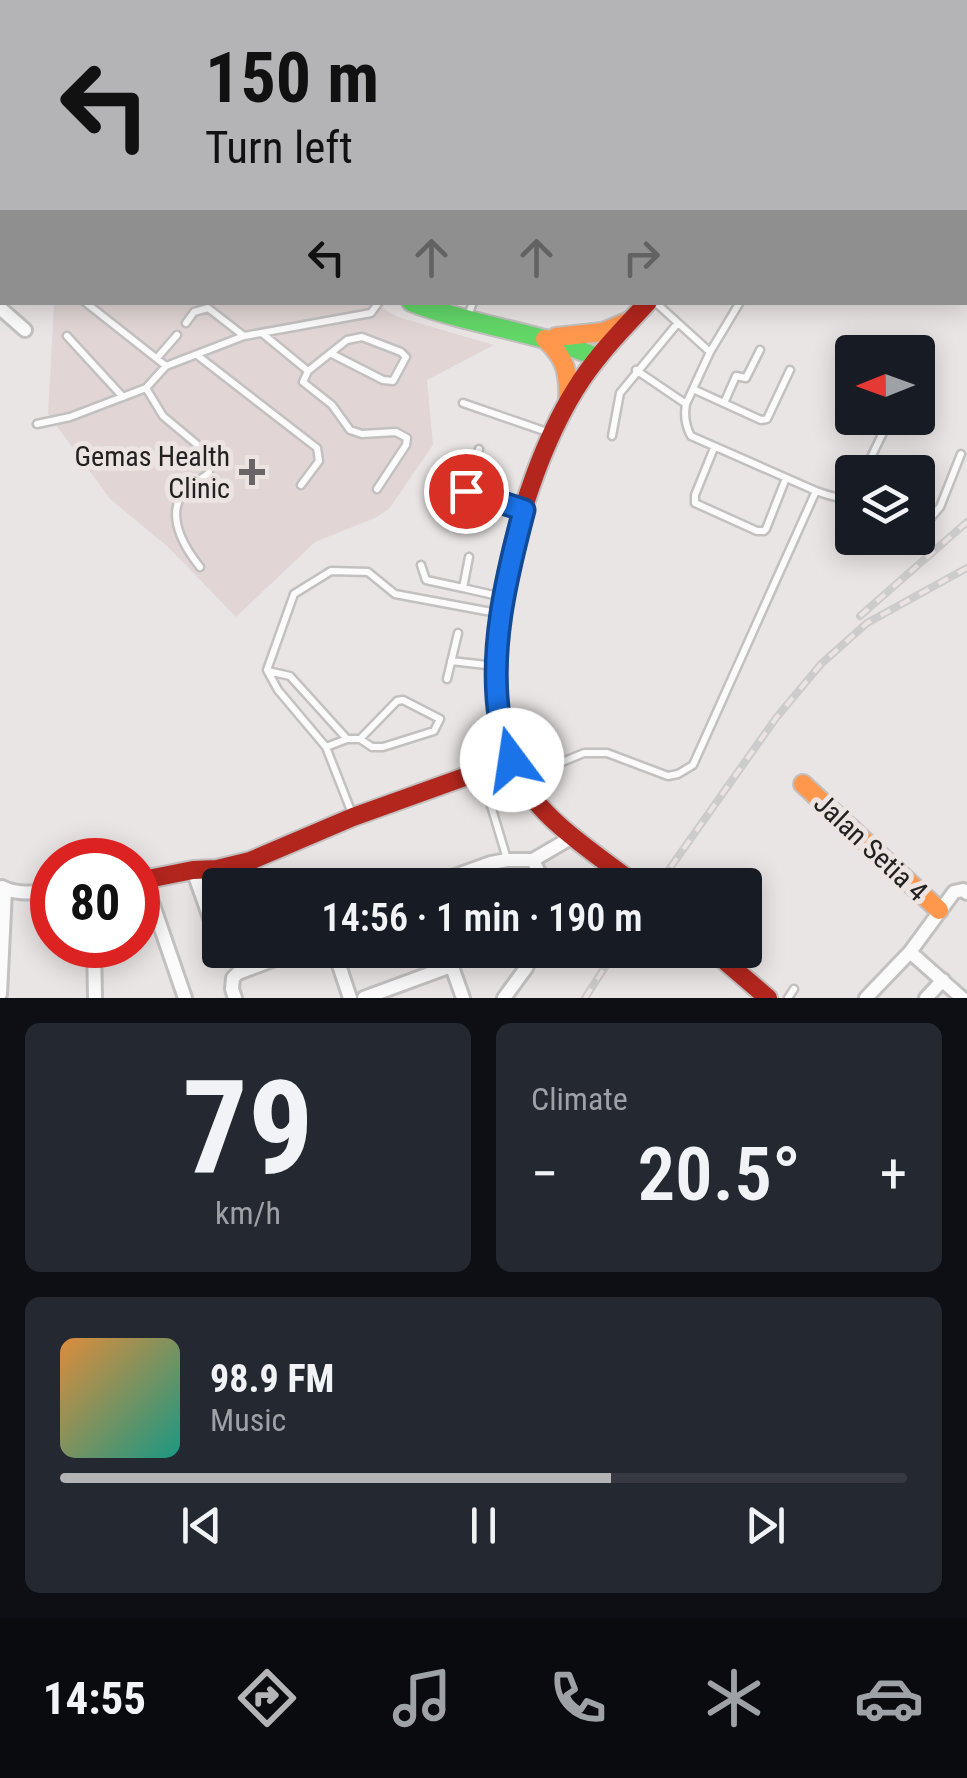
<!DOCTYPE html>
<html lang="en">
<head>
<meta charset="utf-8">
<style>
	body { margin:0; font-family:"Roboto Condensed",sans-serif; background:#242831; color:#f1f3f6; height:100vh; display:flex; flex-direction:column; font-size:38px; white-space:nowrap }
	* { box-sizing:border-box; margin:0 }
	p { font-size:32px; color:#9ea1a6 }
	.icon { flex:none; width:55px; height:55px; fill:none; stroke:currentColor; stroke-width:2; stroke-linecap:round; stroke-linejoin:round }
	.map { position:relative; height:998px; overflow:hidden }
	.panel { display:flex; flex-direction:column; gap:25px; padding:25px; background:#0d0f14; flex:1 }
	.panel>* { flex:none }
	.hud { position:absolute; left:0px; top:0px; width:968px; height:305px; box-shadow:0 5px 25px #0003; background:#b4b3b5; color:#111; overflow:hidden }
	.needle { width:65px; rotate:269deg }
	.buttons { position:absolute; left:835px; top:335px; display:grid; gap:20px }
	.buttons a { display:grid; place-items:center; width:100px; height:100px; border-radius:10px; background:#171b24; box-shadow:0 5px 25px #0003; font-size:50px }
	.speed { position:absolute; left:30px; top:838px; display:flex; gap:20px; font-size:50px; font-weight:700; text-align:center }
	.speed>* { display:grid; place-content:center; width:130px; height:130px; border-radius:50%; background:#171b24; box-shadow:0 5px 25px #0003; line-height:1 }
	.speed .limit { border:15px solid #d22; background:#fff; color:#111 }
	.pin { position:absolute; display:grid; place-items:center; width:85px; height:85px; color:#fff; margin:-42px; border:5px solid #fff; border-radius:50%; box-shadow:0 2px 10px #0007 }
	.me { position:absolute; width:110px; margin:-55px; rotate:346deg; stroke-linejoin:round; filter:drop-shadow(0 0 8px #0008) }
	.turn { display:flex; align-items:center; gap:35px; height:210px; padding:0 40px; font-size:45px }
	.turn .icon { width:130px; height:130px; stroke-width:2.5 }
	.turn b { display:block; font-size:70px; line-height:85px }
	.lanes { display:flex; align-items:center; height:95px; padding:0 40px; background:#0003; justify-content:center; gap:50px; direction:ltr }
	.lanes .off { opacity:.35 }
	.big { font-size:75px; font-weight:600; line-height:1.1 }
	.panel .card { flex:1; display:flex; flex-direction:column; justify-content:center; gap:15px; min-width:0; padding:0 35px; border-radius:15px; background:#242831 }
	.panel .dial { align-items:center; gap:0 }
	.dial b { font-size:130px; line-height:1 }
	.song { display:flex; align-items:center; gap:30px }
	.cover { width:120px; height:120px; border-radius:15px; background:linear-gradient(135deg,hsl(30 70% 55%),hsl(170 70% 35%)) }
	.played { height:10px; border-radius:5px; background:linear-gradient(90deg,#b4b3b5 65%,#363941 65%) }
	.keys { display:flex; justify-content:space-around; direction:ltr }
	.heat { display:flex; justify-content:space-between; align-items:center; font-size:55px; direction:ltr }
	.panel .tiles { flex:1; display:grid; gap:25px; grid-template-columns:1fr 1fr }
	.card:last-child { grid-column:span 2 }
	.trip { position:absolute; left:202px; top:868px; width:560px; height:100px; border-radius:10px; background:#171b24; box-shadow:0 5px 25px #0003; font-weight:600; line-height:100px; text-align:center }
	.tab-bar { display:flex; height:160px; justify-content:space-around; align-items:center; background:#090b0e; color:#9ea1a6 }
	.tab-bar .icon { width:70px; height:70px }
	.tab-bar .current { color:#b4b3b5 }
	.tab-bar b { font-size:45px; color:#f1f3f6 }
	.map>svg:first-child { display:block }
	.built { fill:#e1d6d5 }
	.green { fill:#f3d5d2 }
	.lines { fill:none; stroke-linecap:round; stroke-linejoin:round }
	.lane-casing { stroke:#c3c0c0; stroke-width:11 }
	.street-casing { stroke:#c3c0c0; stroke-width:18 }
	.fast-casing { stroke:#c3c0c0; stroke-width:22 }
	.slow-casing { stroke:#c3c0c0; stroke-width:22 }
	.jam-casing { stroke:#c3c0c0; stroke-width:22 }
	.lane { stroke:#fcfbfb; stroke-width:6 }
	.street { stroke:#fcfbfb; stroke-width:12 }
	.fast { stroke:#63d668; stroke-width:18 }
	.slow { stroke:#ff974d; stroke-width:18 }
	.jam { stroke:#b3261e; stroke-width:18 }
	.rail-casing { stroke:#cdcccc; stroke-width:8 }
	.rail { stroke:#ece4e3; stroke-width:4; stroke-dasharray:11; stroke-linecap:butt }
	.route-casing { stroke:#114b97; stroke-width:25 }
	.route { stroke:#1a73e8; stroke-width:18 }
	.poi-dot { fill:#696565; stroke:#ece4e3; stroke-width:4 }
	.labels { text-anchor:middle; stroke-width:10; stroke-linejoin:round; paint-order:stroke }
	.poi-label { font-size:28px; fill:#232020; stroke:#ece4e3; text-anchor:end }
	.street-label { font-size:28px; fill:#232020; stroke:#ece4e3 }
</style>
</head>
<body>
<div class="map">
<svg width="967" height="998" viewBox="0 0 967 998">
	<rect width="100%" height="100%" fill="#eae5e5"/>
	<path class="built" d="M54 303H374L398 317 494 345 427 380 433 445 389 509 375 518 315 542 236 617 168 547 110 499 48 414Z"/>
	<path class="green" d="M300 0H486L485 2H298Z
		M536 0H853L852 2H536Z"/>
	<g class="lines">
		<defs>
			<path id="lane" d="M243 0V1
				M15 2V0
				M111 2 112 0
				M266 2 268 0
				M965 79 967 78
				M0 233 2 235
				M85 302 166 366
				M655 302 710 352 686 404C684 415 686 427 691 436L816 491C828 495 841 501 852 494
				M468 316 473 302
				M186 323 194 312 208 308 244 336
				M263 334 308 371 303 382 332 405 350 430 362 434 396 432 407 438 406 445 377 489
				M67 336 123 397
				M710 352 740 302
				M197 355 317 448 319 461 301 485
				M157 358 177 335
				M636 370 686 404
				M308 371 347 340 362 337 401 352 406 357 393 381 383 380 332 354
				M146 388 163 416 206 452 210 458 209 473C199 481 184 488 179 500 169 523 187 551 200 567
				M693 389 761 420 767 419 790 370
				M463 403 547 432
				M724 403 736 376 746 378 760 350
				M37 424 70 417 146 388 166 366 244 336 371 313 379 302
				M612 436 620 393 677 324
				M714 448 695 495V503L757 531H764L766 529 786 478
				M864 472 890 418
				M466 491 517 508
				M462 506 479 449
				M918 522 928 521 940 507 961 454
				M421 565 426 580 463 588 469 557
				M463 588 498 596
				M451 661 495 666
				M268 671 290 676 347 739
				M447 679 458 633
				M326 747 347 739H360L372 747H383L434 731 440 719 403 700 397 701 360 739
				M526 777 584 753H607L668 776 678 774 693 765 816 491
				M353 816 326 747 278 690 267 670 294 594 331 571 368 572 395 594 497 613
				M507 859 489 799 515 783
				M788 998 794 989"/>
			<path id="street" d="M204 0 206 2
				M889 0 895 2
				M932 0 937 2
				M62 2V0
				M156 2V0
				M530 2V0
				M0 7 2 10
				M965 15 967 16
				M965 32H967
				M0 165 2 167
				M0 190 2 187
				M0 308 25 330
				M533 860 545 885
				M193 870 220 946
				M144 879 185 998
				M430 885 491 863 507 860H533L574 836
				M2 887C16 895 36 892 52 892
				M94 945 95 998
				M221 950 222 953 231 956 247 950
				M334 950 350 998
				M446 950 463 998
				M910 952 962 998
				M0 994 5 890
				M235 998 232 989 233 978 238 973 299 950
				M364 998 451 966
				M504 998 526 968 533 950
				M866 998 910 952 954 892 963 890 967 893
				M926 998 943 980"/>
			<path id="fast" d="M0 78 2 80
				M411 302C472 326 538 331 598 358"/>
			<path id="slow" d="M556 337 603 332 627 322
				M545 339C565 357 569 372 568 399
				M803 784 939 910"/>
			<path id="jam" d="M873 2 874 0
				M138 881 193 870 217 869 250 861 353 817 512 760
				M636 885C598 855 542 821 519 777 466 676 518 482 575 390 595 357 622 330 648 302
				M712 950 768 998"/>
		</defs>
		<use href="#lane" class="lane-casing"/>
		<use href="#street" class="street-casing"/>
		<use href="#fast" class="fast-casing"/>
		<use href="#slow" class="slow-casing"/>
		<use href="#jam" class="jam-casing"/>
		<use href="#lane" class="lane"/>
		<use href="#street" class="street"/>
		<use href="#fast" class="fast"/>
		<use href="#slow" class="slow"/>
		<use href="#jam" class="jam"/>
		<defs>
			<path id="rail" d="M860 616 967 522
				M658 885 776 718 821 664 867 623 967 568
				M585 998 616 950"/>
		</defs>
		<use href="#rail" class="rail-casing"/>
		<use href="#rail" class="rail"/>
	</g>
	<g class="lines">
		<defs>
			<path id="route" d="M466 491 524 510C506 578 488 652 500 722 503 735 508 748 512 760"/>
		</defs>
		<use href="#route" class="route-casing"/>
		<use href="#route" class="route"/>
	</g>
	<path class="poi-dot" d="M247 457h10v10h10v10h-10v10h-10v-10h-10v-10h10z"/>
	<g class="labels">
		<g class="poi-label">
			<text x="230" y="466">Gemas Health<tspan x="230" dy="32">Clinic</tspan></text>
		</g>
		<g class="street-label">
			<text transform="translate(871 847) rotate(43)" y="10">Jalan Setia 4</text>
		</g>
	</g>
</svg>
<div class="buttons">
<a><svg class="needle" viewBox="-14 -14 28 28"><path d="M0-13l5 13h-10z" fill="#e53935"/><path d="M0 13l5-13h-10z" fill="#9ea1a6"/></svg></a>
<a><svg class="icon" aria-label="layers" viewBox="0 0 24 24"><path d="M12 4l9 5-9 5-9-5zM3 14l9 5 9-5"/></svg></a>
</div>
<div class="speed"><div class="limit">80</div></div>
<div class="pin" style="left:466px;top:491px;background:#d93025"><svg class="icon" aria-label="arrive" viewBox="0 0 24 24"><path d="M6 21V4h12l-3 4 3 4H6"/></svg></div>
<svg class="me" style="left:512px;top:760px" viewBox="-20 -20 40 40"><circle r="19" fill="#fff"/><path d="M0-13L10 11 0 6-10 11z" fill="#1a73e8"/></svg>
<div class="trip">14:56 · 1 min · 190 m</div>
<div class="hud">
<div class="turn"><svg class="icon" aria-label="left" viewBox="0 0 24 24"><path d="M17 20v-9H6M10 6l-5 5 5 5"/></svg><div><b>150 m</b>Turn left</div></div>
<div class="lanes"><svg class="icon" aria-label="left" viewBox="0 0 24 24"><path d="M17 20v-9H6M10 6l-5 5 5 5"/></svg><svg class="icon off" aria-label="ahead" viewBox="0 0 24 24"><path d="M12 20V5M6 11l6-6 6 6"/></svg><svg class="icon off" aria-label="ahead" viewBox="0 0 24 24"><path d="M12 20V5M6 11l6-6 6 6"/></svg><svg class="icon off" aria-label="right" viewBox="0 0 24 24"><path d="M7 20v-9h11M14 6l5 5-5 5"/></svg></div>
</div>
</div>
<section class="panel">
<div class="tiles">
<div class="card dial"><b>79</b><p>km/h</p></div>
<div class="card"><p>Climate</p>
<div class="heat"><a>−</a><b class="big">20.5°</b><a>+</a></div>
</div>
<div class="card">
<div class="song"><i class="cover"></i><div><b>98.9 FM</b><p>Music</p></div></div>
<div class="played"></div>
<div class="keys"><svg class="icon" aria-label="previous" viewBox="0 0 24 24"><path d="M18 5L8 12l10 7zM5 5v14"/></svg><svg class="icon" aria-label="pause" viewBox="0 0 24 24"><path d="M8 5v14M16 5v14"/></svg><svg class="icon" aria-label="next" viewBox="0 0 24 24"><path d="M6 5l10 7-10 7zM19 5v14"/></svg></div>
</div>
</div>
</section>
<nav class="tab-bar">
<b>14:55</b>
<svg class="icon current" aria-label="directions" viewBox="0 0 24 24"><path d="M12 3l9 9-9 9-9-9zM9 14v-3h6M13 9l2 2-2 2"/></svg>
<svg class="icon" aria-label="music" viewBox="0 0 24 24"><path d="M9 18V5l10-2v13"/><circle cx="6" cy="18" r="3"/><circle cx="16" cy="16" r="3"/></svg>
<svg class="icon" aria-label="phone" viewBox="0 0 24 24"><path d="M5 4h4l2 5-3 2q2 4 5 5l2-3 5 2v4C11 20 4 13 5 4z"/></svg>
<svg class="icon" aria-label="climate" viewBox="0 0 24 24"><path d="M12 3v18M4 7l16 10M4 17L20 7"/></svg>
<svg class="icon" aria-label="car" viewBox="0 0 24 24"><path d="M5 17H2v-5l4-1 3-4h7l3 4 3 1v5h-3M9 17h6M6 11h13"/><circle cx="7" cy="17" r="2"/><circle cx="17" cy="17" r="2"/></svg>
</nav>
</body>
</html>
